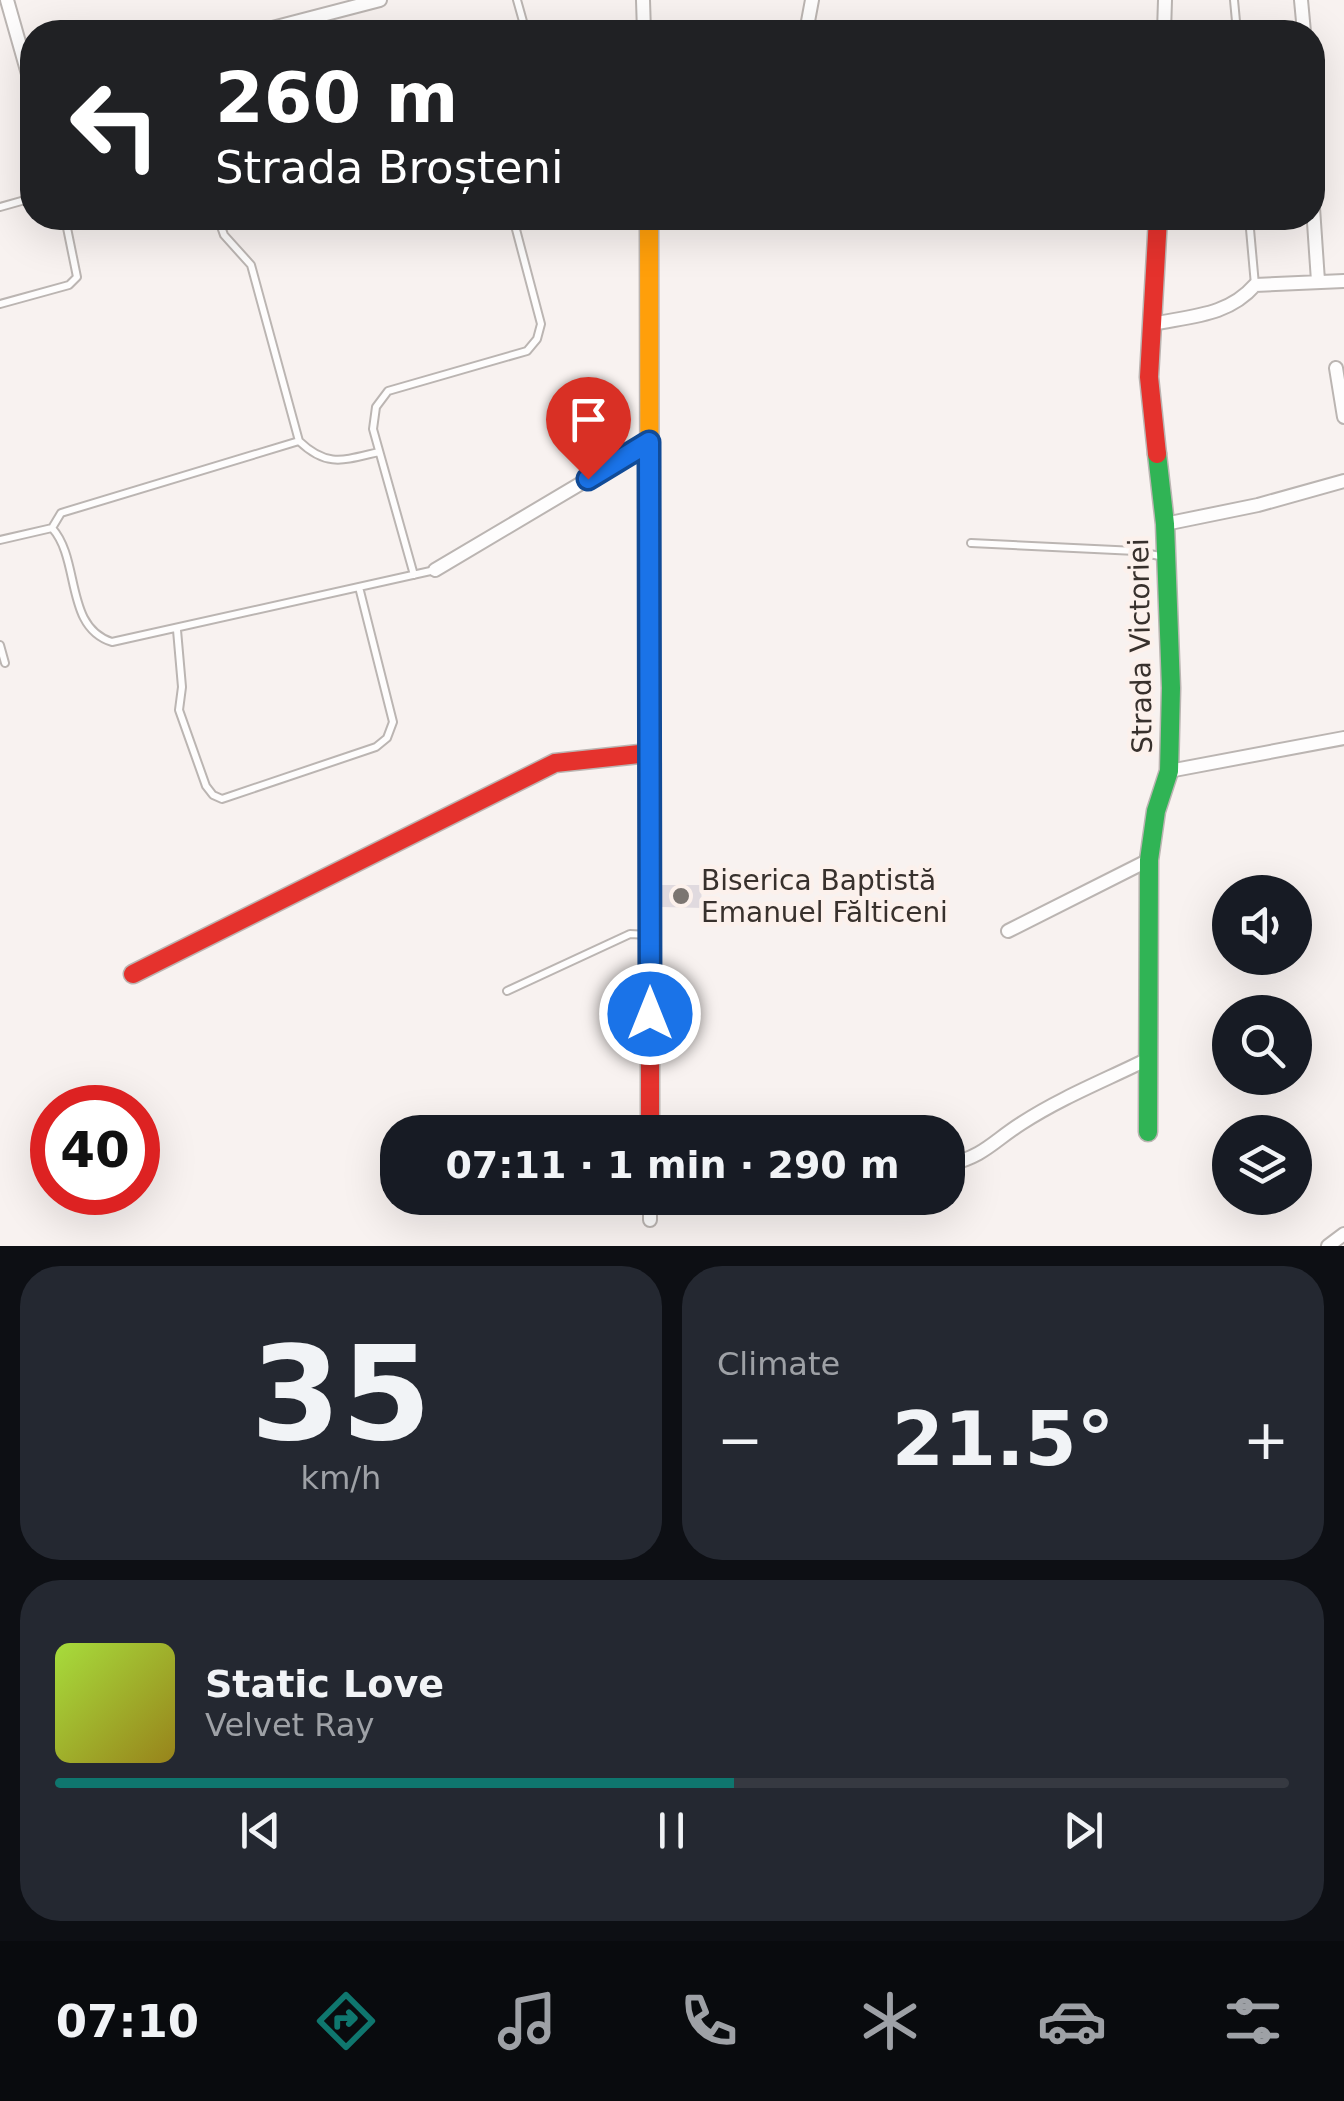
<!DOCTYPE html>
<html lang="en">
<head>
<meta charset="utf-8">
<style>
	body { margin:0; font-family:"DejaVu Sans",sans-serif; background:#242831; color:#f1f3f6; height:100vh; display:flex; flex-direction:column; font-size:38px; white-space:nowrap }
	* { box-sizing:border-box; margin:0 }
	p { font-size:32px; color:#9ea1a6 }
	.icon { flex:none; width:55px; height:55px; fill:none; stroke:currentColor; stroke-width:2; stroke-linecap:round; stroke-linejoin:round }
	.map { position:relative; height:1246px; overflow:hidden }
	.drawer { display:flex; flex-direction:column; gap:20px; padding:20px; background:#0d0f14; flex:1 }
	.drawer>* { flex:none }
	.guide { position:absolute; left:20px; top:20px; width:1305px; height:210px; border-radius:40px; box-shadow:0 10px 40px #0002; background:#202124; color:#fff; overflow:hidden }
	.fabs { position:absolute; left:1212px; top:875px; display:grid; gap:20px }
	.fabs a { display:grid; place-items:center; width:100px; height:100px; border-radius:50%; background:#171b24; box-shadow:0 10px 40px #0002; font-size:50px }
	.speed { position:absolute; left:30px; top:1085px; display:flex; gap:20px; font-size:50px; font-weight:700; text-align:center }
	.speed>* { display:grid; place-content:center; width:130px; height:130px; border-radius:50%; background:#171b24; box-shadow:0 10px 40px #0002; line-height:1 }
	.speed .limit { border:15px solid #d22; background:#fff; color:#111 }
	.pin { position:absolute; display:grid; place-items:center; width:85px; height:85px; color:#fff; margin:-102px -42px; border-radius:50% 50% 50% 0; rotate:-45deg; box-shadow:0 0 10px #0007 }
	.pin .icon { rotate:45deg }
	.me { position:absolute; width:110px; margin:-55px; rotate:0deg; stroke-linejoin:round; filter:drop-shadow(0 0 8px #0008) }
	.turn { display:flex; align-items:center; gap:35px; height:210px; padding:0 30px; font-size:45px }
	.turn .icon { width:130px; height:130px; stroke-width:2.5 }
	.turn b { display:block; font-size:70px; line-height:85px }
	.big { font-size:75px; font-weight:800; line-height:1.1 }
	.drawer .card { flex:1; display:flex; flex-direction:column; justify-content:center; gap:15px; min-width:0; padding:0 35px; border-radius:40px; background:#242831 }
	.drawer .dial { align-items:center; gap:0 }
	.dial b { font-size:130px; line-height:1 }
	.song { display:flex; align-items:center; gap:30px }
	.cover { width:120px; height:120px; border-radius:15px; background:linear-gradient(135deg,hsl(80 70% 55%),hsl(50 70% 35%)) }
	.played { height:10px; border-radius:5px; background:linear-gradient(90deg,#0f766e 55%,#363941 55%) }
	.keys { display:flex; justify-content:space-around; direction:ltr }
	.heat { display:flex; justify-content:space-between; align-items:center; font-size:55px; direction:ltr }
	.drawer .tiles { flex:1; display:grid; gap:20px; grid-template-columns:1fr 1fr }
	.card:last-child { grid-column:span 2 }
	.trip { position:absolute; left:380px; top:1115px; width:585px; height:100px; border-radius:40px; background:#171b24; box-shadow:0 10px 40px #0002; font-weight:800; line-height:100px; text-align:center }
	.tab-bar { display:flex; height:160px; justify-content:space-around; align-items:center; background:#090b0e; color:#9ea1a6 }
	.tab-bar .icon { width:70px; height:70px }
	.tab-bar .current { color:#0f766e }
	.tab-bar b { font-size:45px; color:#f1f3f6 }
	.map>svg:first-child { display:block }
	.building { fill:#e0dadf }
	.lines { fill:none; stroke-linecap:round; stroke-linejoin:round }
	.lane-casing { stroke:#bbb5b2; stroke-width:10 }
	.street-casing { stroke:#bbb5b2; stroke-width:16 }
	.fast-casing { stroke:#bbb5b2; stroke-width:21 }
	.slow-casing { stroke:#bbb5b2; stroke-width:21 }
	.jam-casing { stroke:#bbb5b2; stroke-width:21 }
	.lane { stroke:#fefdfd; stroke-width:6 }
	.street { stroke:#fefdfd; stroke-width:12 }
	.fast { stroke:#30b455; stroke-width:18 }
	.slow { stroke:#ff9f0a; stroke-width:18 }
	.jam { stroke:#e5322d; stroke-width:18 }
	.route-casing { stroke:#114b97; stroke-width:25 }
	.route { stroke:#1a73e8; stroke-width:18 }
	.poi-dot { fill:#7b7571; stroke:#fcf1ec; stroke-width:4 }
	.labels { text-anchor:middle; stroke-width:9; stroke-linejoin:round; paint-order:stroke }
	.street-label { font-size:28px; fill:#38312d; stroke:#fcf1ec }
	.poi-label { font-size:28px; fill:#38312d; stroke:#fcf1ec; text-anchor:start }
</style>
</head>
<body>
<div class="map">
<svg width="1344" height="1246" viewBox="0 0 1344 1246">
	<rect width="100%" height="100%" fill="#f8f2f0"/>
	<path class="building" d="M662 885H701L702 908 662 907Z"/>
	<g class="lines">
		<defs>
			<path id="lane" d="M517 0 526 32
				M1234 0 1237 32
				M0 207 32 198
				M218 218 224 235 251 265 299 441C327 468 344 460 379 452
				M1249 218 1255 285
				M0 304 69 285 77 277 65 218
				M52 528 61 513 299 441
				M0 540 52 528C81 560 64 627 112 642L435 570
				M971 543 1136 551 1164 557
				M414 575 373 429 376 407 388 391 527 351 537 339 541 324 513 218
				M177 630 182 687 179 710 206 786 213 795 222 799 376 747 387 738 393 722 359 587
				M0 645 5 663
				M507 991 630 934 648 935"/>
			<path id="street" d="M7 0 32 88
				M643 0 644 32
				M1301 0 1304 32
				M257 32 380 0
				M806 32 812 0
				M1164 32 1165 0
				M1312 193 1318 281
				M1152 324C1191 316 1228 316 1255 285L1344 281
				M1336 368 1344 417
				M1165 524 1258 505 1344 481
				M435 570 649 443
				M1169 771 1344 738
				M1008 931 1149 860
				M948 1165C986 1155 992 1142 1022 1123 1062 1097 1108 1079 1150 1058
				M650 1198V1220
				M1328 1246 1344 1234"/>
			<path id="fast" d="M1148 1132 1149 860 1156 811 1169 771 1171 688 1165 524 1157 454"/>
			<path id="slow" d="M649 218 650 788"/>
			<path id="jam" d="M1157 454 1149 377 1158 218
				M650 788V1132
				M133 974 555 763 649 753"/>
		</defs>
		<use href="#lane" class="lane-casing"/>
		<use href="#street" class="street-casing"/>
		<use href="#fast" class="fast-casing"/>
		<use href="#slow" class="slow-casing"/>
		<use href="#jam" class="jam-casing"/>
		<use href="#lane" class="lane"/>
		<use href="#street" class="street"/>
		<use href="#fast" class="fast"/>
		<use href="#slow" class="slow"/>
		<use href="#jam" class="jam"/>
	</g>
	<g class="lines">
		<defs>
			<path id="route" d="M588 479 649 442 650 1014"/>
		</defs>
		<use href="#route" class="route-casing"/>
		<use href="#route" class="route"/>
	</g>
	<circle class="poi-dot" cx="681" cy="896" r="10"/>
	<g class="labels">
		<g class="street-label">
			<text transform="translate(1140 646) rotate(-91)" y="10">Strada Victoriei</text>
		</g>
		<g class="poi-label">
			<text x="701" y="890">Biserica Baptistă<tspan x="701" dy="32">Emanuel Fălticeni</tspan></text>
		</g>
	</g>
</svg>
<div class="fabs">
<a><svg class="icon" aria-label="sound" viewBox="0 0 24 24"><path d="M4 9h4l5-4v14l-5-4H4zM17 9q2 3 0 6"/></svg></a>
<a><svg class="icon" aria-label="search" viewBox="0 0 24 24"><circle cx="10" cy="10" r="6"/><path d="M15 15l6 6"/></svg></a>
<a><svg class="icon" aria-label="layers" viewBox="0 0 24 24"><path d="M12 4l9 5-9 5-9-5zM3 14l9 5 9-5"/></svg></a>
</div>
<div class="speed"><div class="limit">40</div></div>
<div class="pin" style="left:588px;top:479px;background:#d93025"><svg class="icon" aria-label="arrive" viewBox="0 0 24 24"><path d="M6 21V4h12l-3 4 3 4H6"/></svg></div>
<svg class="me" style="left:650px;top:1014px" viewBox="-20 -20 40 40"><circle r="17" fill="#1a73e8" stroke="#fff" stroke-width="3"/><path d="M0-11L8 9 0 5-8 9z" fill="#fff"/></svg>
<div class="trip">07:11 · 1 min · 290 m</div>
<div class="guide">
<div class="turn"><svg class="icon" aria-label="left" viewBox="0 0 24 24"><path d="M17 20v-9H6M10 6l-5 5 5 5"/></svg><div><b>260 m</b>Strada Broșteni</div></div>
</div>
</div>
<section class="drawer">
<div class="tiles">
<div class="card dial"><b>35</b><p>km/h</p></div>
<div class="card"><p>Climate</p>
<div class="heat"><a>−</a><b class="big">21.5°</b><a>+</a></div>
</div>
<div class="card">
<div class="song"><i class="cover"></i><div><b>Static Love</b><p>Velvet Ray</p></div></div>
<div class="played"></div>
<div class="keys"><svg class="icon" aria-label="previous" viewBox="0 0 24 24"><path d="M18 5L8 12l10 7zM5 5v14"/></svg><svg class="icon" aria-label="pause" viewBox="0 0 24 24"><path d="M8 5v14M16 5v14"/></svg><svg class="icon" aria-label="next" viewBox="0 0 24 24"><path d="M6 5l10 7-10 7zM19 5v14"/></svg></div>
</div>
</div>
</section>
<nav class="tab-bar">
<b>07:10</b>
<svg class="icon current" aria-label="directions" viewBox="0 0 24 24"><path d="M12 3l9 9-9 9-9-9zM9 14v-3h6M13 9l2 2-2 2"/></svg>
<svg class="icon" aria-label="music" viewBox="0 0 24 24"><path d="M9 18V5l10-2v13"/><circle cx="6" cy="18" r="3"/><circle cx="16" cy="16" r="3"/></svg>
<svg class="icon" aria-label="phone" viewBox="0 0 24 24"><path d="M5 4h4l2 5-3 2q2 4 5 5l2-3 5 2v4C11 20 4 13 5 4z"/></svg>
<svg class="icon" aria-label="climate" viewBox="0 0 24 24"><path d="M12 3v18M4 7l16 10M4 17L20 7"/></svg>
<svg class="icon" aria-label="car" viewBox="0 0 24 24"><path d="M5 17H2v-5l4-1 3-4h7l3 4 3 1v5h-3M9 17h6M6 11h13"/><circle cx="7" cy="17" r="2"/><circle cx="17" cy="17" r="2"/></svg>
<svg class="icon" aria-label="filters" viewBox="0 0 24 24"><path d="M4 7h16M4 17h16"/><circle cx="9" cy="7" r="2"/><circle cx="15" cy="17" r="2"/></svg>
</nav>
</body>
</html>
